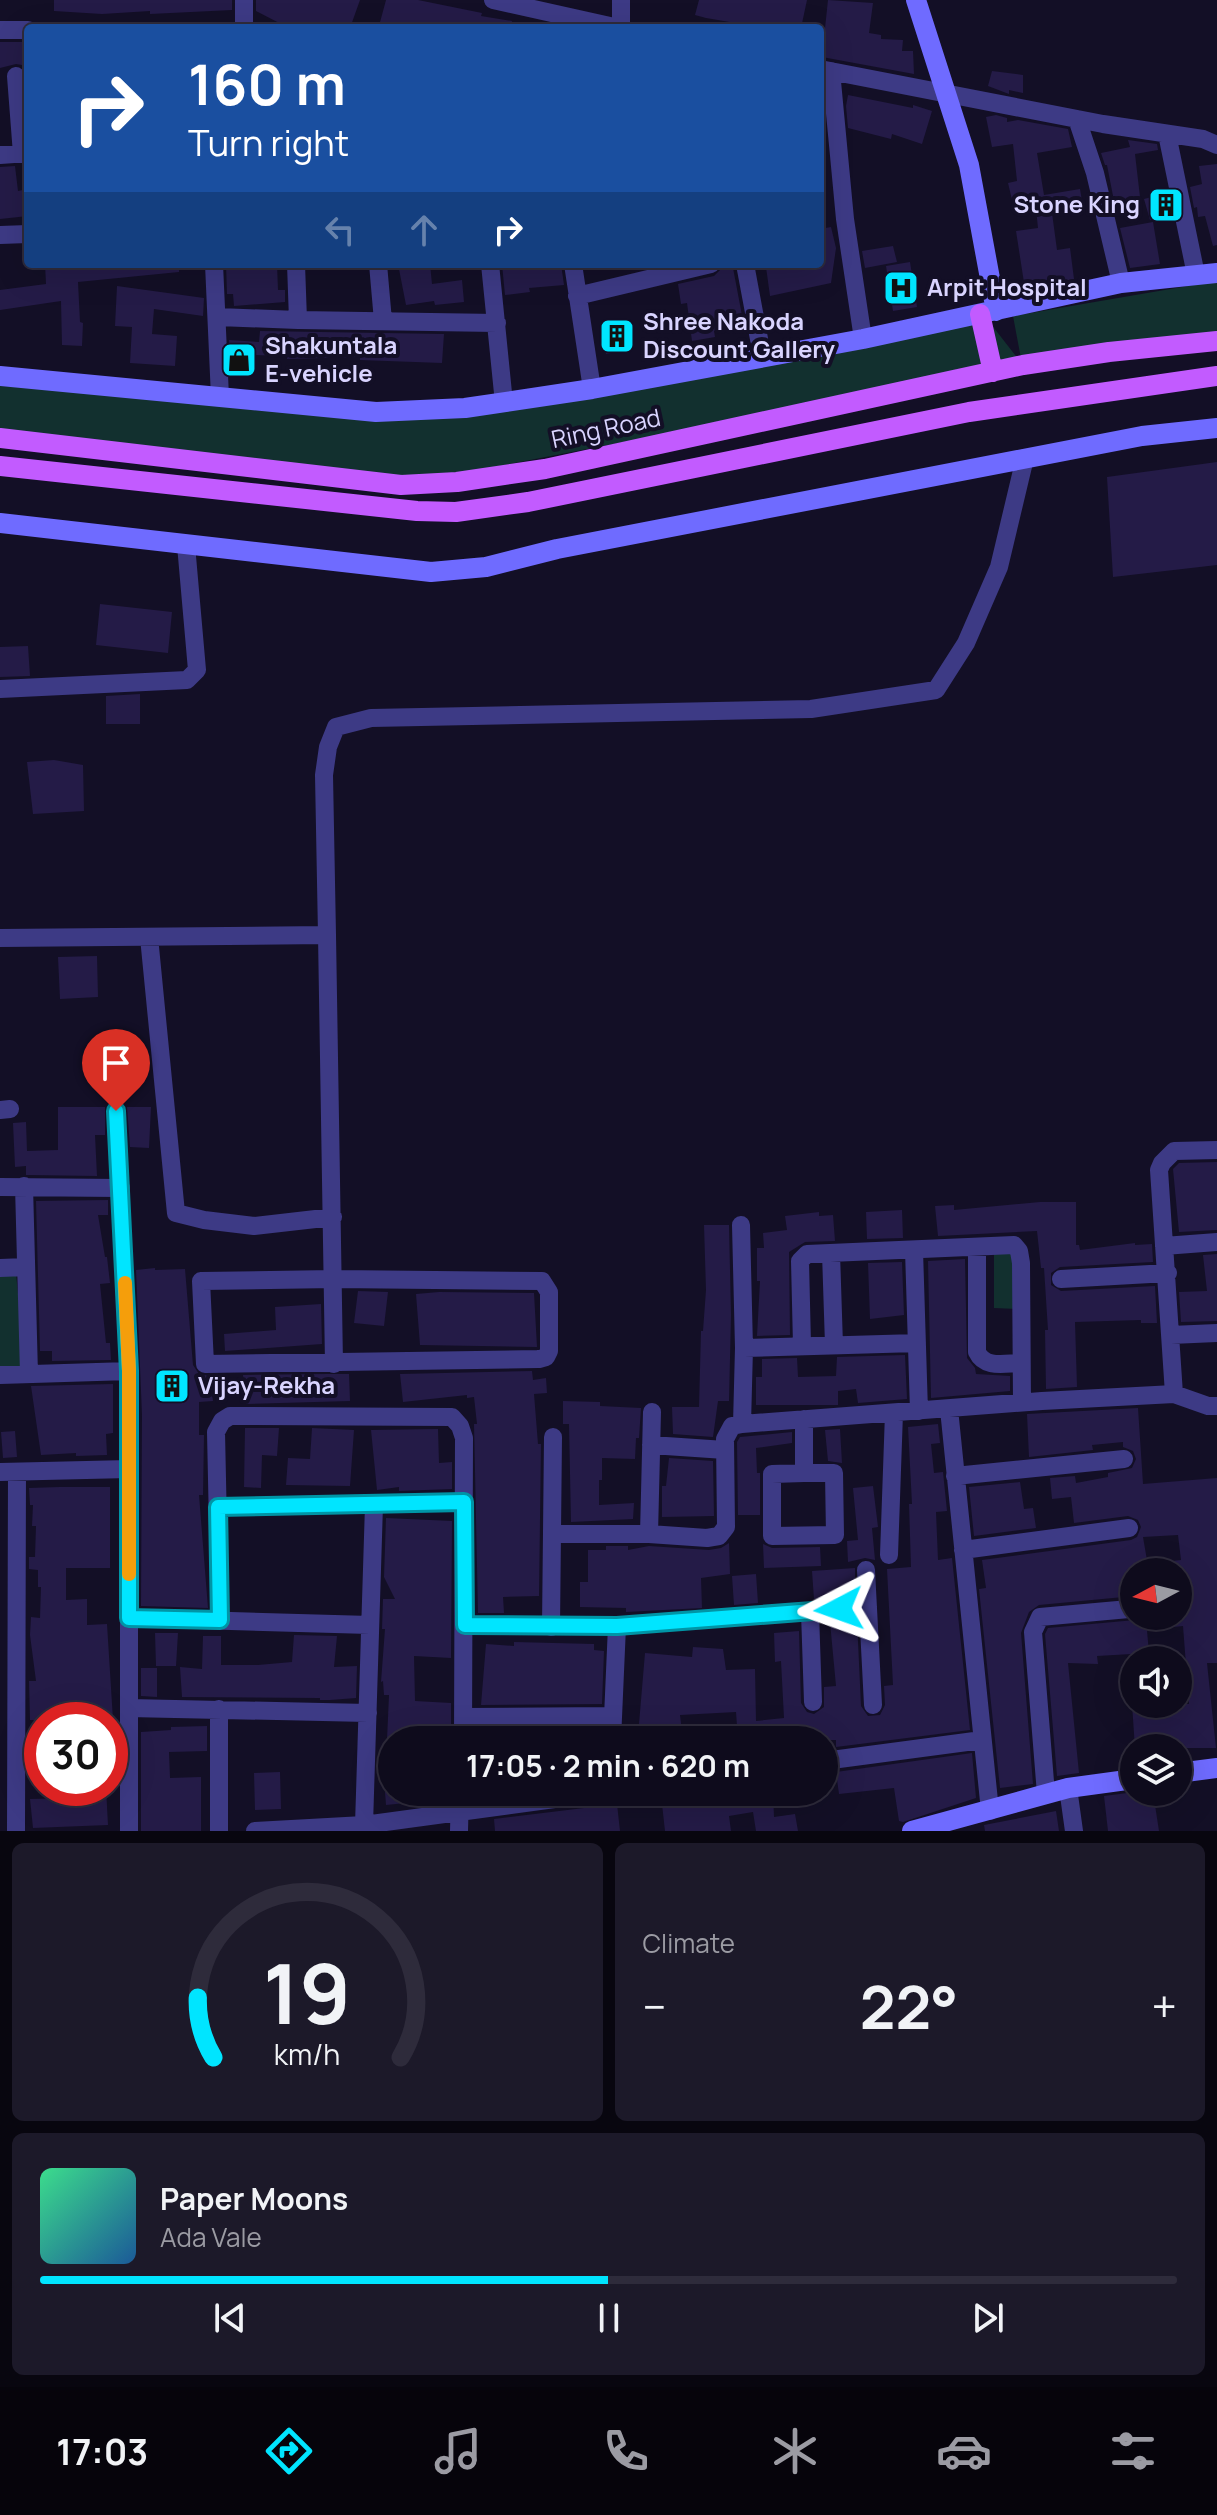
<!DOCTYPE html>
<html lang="en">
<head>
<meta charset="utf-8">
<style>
	body { margin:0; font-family:Manrope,sans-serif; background:#1c1929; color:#f1f3f6; height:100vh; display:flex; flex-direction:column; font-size:30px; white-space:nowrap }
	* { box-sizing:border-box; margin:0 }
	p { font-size:26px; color:#9b9ba3 }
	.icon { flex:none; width:44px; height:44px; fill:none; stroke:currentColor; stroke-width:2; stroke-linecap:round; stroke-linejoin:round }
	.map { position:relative; height:1831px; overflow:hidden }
	.sheet { display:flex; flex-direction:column; gap:12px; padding:12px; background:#08060f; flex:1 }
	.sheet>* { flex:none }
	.banner { position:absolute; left:24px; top:24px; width:800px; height:244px; border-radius:8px; box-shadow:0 8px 32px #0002,0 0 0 2px #2e2b3b; background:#1a4fa0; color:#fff; overflow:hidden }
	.needle { width:52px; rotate:263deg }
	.controls { position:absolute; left:1120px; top:1558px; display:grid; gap:16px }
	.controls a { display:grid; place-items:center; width:72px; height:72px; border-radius:50%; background:#0e0b1c; box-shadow:0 8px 32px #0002,0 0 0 2px #2e2b3b; font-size:40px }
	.speed { position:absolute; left:24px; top:1702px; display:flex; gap:16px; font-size:40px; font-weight:700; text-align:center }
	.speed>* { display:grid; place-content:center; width:104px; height:104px; border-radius:50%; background:#0e0b1c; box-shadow:0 8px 32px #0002,0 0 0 2px #2e2b3b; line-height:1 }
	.speed .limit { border:12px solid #d22; background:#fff; color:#111 }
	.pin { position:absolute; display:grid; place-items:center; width:68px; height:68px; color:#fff; margin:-82px -34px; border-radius:50% 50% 50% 0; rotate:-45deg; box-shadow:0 0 8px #0007 }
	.pin .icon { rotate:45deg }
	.me { position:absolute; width:88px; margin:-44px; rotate:266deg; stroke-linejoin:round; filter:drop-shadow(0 0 6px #0008) }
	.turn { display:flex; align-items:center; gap:28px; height:168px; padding:0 32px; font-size:36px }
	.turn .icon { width:104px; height:104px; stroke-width:2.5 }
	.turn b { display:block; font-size:56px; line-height:68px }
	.lanes { display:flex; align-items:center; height:76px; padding:0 32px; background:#0003; justify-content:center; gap:40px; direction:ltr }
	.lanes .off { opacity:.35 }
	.big { font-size:60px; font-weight:700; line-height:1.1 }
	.sheet .card { flex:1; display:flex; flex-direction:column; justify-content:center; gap:12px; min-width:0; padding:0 28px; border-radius:12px; background:#1c1929 }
	.sheet .dial { align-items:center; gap:0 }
	.dial svg { height:208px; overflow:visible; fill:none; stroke:#2e2b3b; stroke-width:7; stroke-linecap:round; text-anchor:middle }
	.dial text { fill:#f1f3f6; stroke:none }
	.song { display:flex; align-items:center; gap:24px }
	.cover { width:96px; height:96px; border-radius:12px; background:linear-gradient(135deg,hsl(150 70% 55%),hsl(210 70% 35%)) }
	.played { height:8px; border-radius:4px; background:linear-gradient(90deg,#00e5ff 50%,#2e2b3b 50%) }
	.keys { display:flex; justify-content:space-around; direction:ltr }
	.heat { display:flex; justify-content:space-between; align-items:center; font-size:44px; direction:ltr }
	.sheet .tiles { flex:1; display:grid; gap:12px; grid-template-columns:1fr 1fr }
	.card:last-child { grid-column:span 2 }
	.trip { position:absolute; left:378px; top:1726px; width:460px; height:80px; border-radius:40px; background:#0e0b1c; box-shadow:0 8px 32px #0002,0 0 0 2px #2e2b3b; font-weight:700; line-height:80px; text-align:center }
	.tabs { display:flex; height:128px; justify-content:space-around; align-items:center; background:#06040b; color:#9b9ba3 }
	.tabs .icon { width:56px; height:56px }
	.tabs .selected { color:#00e5ff }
	.tabs b { font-size:36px; color:#f1f3f6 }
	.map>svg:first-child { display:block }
	.green { fill:#12302f }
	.building { fill:#241b47 }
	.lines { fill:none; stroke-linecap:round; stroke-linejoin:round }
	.street { stroke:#3d3a85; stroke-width:18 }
	.secondary { stroke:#6f6bff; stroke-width:20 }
	.primary { stroke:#c25bff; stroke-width:20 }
	.route-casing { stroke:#0095a6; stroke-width:20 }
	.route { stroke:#00e5ff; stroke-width:14 }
	.slow { stroke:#f59e0b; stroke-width:14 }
	.labels { text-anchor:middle; stroke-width:8; stroke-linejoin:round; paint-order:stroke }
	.poi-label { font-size:24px; font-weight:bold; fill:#d9d4ff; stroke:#130f26; text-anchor:start }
	.street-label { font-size:24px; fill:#d9d4ff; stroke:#130f26 }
</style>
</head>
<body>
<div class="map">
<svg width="1217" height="1831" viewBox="0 0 1217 1831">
	<rect width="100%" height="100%" fill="#130f26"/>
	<path class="green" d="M1217 281V341L1023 365 401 485 0 442V386L472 416 987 319 1022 364 1013 316Z
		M994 1251H1016L1017 1309 994 1308Z
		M0 1263H15L26 1376 0 1377Z"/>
	<path class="building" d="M54 0H232V10L150 14V11L102 14 54 11Z
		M256 0H360L350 28H289L256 11Z
		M386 0H418L482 13 481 16 512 21 511 28H386L379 26Z
		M699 0H807L801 28H765L706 18 695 15Z
		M828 0 873 3 869 33 881 35V39L903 40 902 51H913L914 74 822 57Z
		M0 42H27L28 66 16 64 0 68Z
		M992 71 1023 75V93L1009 90V94L988 86Z
		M848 95 913 108V105L932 111 922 144 892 134 891 139 848 128 846 106Z
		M996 115 1007 118V122L1018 120 1068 129 1072 147 1037 153 1044 195 1080 189 1083 207 1052 213 1057 250 1070 248 1074 279 1025 289 1016 231 1038 228 1035 199 1013 204 1008 183 1017 181 1013 144 992 147 986 117Z
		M1128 140 1157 144 1158 150 1135 154 1140 197 1114 201 1107 165H1105L1101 153 1130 147Z
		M1217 164V245L1213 246 1205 216 1198 217 1197 207 1194 208 1190 187 1202 184 1199 166Z
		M15 166 18 191 28 189V216L0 219V167Z
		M1167 193 1171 214 1150 220 1144 199Z
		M1153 222 1160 264 1130 268 1120 228Z
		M831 227 836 248 831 283 770 296 766 267 776 264H820V229Z
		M893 246 897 262 865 268 862 251Z
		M910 262 917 307 893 311 886 266Z
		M45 264H179V272L78 282 80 322 83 323 82 346 62 345 61 301 0 310V290L46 284Z
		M226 264H277L278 290H285V302L234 306 233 294H227Z
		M398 264H430L432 284 462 280 464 302 435 305 434 301 406 305Z
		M502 264H561L564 285 529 288 530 292 505 295Z
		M733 268 744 326 714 331 715 337 692 341 687 303 681 304 678 284 714 276 721 269Z
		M117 286 204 298 203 316 154 309 152 334 177 336 175 366 130 363 132 327 115 326Z
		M627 319 632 349 606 354 601 323Z
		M260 331 444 334 442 363 360 360V357L287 359V356L253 355 254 373 231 375 229 340 259 342Z
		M1217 462V565L1113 577 1107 477Z
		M100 604 172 612 168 653 96 645Z
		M28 646 30 676 0 677V647Z
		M140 694V724H106V696Z
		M54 760 83 765 84 811 33 814 27 762Z
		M97 956 98 997 60 999 58 957Z
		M58 1107H105V1135H95L97 1176 29 1175H26V1166L15 1167 13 1123 26 1122 27 1151 58 1150Z
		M127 1107H151L149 1148 130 1147Z
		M1217 1162V1230L1179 1232 1173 1169 1179 1163Z
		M108 1200V1215H98L105 1257H107L110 1283 100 1284 106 1343H110L111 1360 52 1361V1351H40L36 1201Z
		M1040 1202H1076V1245H1079L1080 1250 1135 1243V1245L1152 1244 1153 1262 1060 1267 1051 1273V1285L1061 1291 1155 1286 1157 1323H1141V1320L1075 1322 1077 1387 1046 1389 1045 1330H1048L1044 1268H1041L1037 1231 938 1236 935 1206 954 1205V1210Z
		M902 1210 903 1238 867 1239 866 1212Z
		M819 1212V1216L833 1215 835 1241 805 1242 789 1252 790 1335 757 1336 760 1281H757V1248H764L763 1233 787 1230 785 1216Z
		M704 1225H729L731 1315 729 1401H718L713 1437 673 1434 672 1407H699L701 1331H703L706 1290Z
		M1217 1254V1321L1181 1322 1179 1292 1207 1291 1203 1255Z
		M965 1259 967 1358 975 1368 976 1374 1010 1376V1391L931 1398 928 1261Z
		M902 1262 904 1315 870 1319 868 1263Z
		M155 1268V1270L185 1269 193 1365 199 1374 210 1376 213 1401 199 1402V1435H204L203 1495H199L208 1608 141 1606 142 1415 136 1270Z
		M358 1291 388 1292 384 1326 354 1323Z
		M439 1292 534 1293 537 1347 420 1345 416 1294Z
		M321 1304 322 1344 225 1351 224 1334 276 1330 275 1307Z
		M905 1355 907 1399 858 1403 856 1389 838 1391V1405H756V1377H762V1359L797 1358 798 1377 836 1376 837 1357Z
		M532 1371 533 1380 546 1378 547 1393 534 1394 538 1444H541L539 1596 503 1597 504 1613H478L474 1424H477L474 1397 467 1398V1395L403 1402 400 1374Z
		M328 1374H349L350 1401 246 1404 243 1375Z
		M113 1384V1433L106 1434 107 1455 76 1456V1453L41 1455 31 1386Z
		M563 1401 600 1402V1406L641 1408 639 1438H636L635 1459 602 1458V1480H599V1505L634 1503 633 1519 571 1522 569 1424H563Z
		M1138 1408 1143 1484 1217 1478V1663H1207L1216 1748H1135L1132 1704H1189L1183 1626 1154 1629 1153 1616H1186L1182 1572H1153V1563L1181 1560 1178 1535 1143 1537 1149 1572H1134V1596L1039 1605 1029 1612 1021 1633 1033 1784 1000 1788 979 1589 986 1588 982 1560 1131 1540 1137 1537 1141 1527 1138 1520 1128 1516 1074 1523 1071 1497 1052 1499 1050 1478 1075 1476 1076 1483 1108 1477V1473L1132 1468 1136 1459 1133 1451 1123 1447V1442L1092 1445 1093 1450 1029 1457 1027 1414Z
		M938 1424 940 1443 931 1444 934 1473 943 1472 947 1511 936 1512 938 1560 952 1558 970 1730 836 1747V1740H738L736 1712 680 1715 683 1740H641L639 1724 645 1653 692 1657 693 1647 723 1649 726 1670 755 1669 756 1721 784 1718 781 1661 775 1662 774 1633 799 1631 801 1703 807 1712 814 1714 824 1707V1687L836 1686 830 1622 857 1620 861 1706 868 1716 880 1715 885 1705 884 1686 893 1685 887 1569 911 1567 909 1504H912L908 1427Z
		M245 1428H279L277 1456 262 1455 261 1488 244 1487Z
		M312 1428 354 1430 350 1486 286 1485 288 1458 310 1459Z
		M438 1429 439 1463 452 1462V1489L399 1491V1487L377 1490 371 1430Z
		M840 1429 842 1463 828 1461 825 1430Z
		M15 1431 17 1457 3 1458 1 1432Z
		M792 1432V1443L756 1448 757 1473H760V1515H738L737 1442 740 1437Z
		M669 1458 713 1461 714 1516 662 1517V1486H666Z
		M1020 1482 1024 1509 1033 1508 1036 1528 974 1536 969 1487Z
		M873 1486 878 1527 872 1528 875 1560 865 1558 848 1562 847 1541 858 1540 853 1488Z
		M60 1487H110V1568H66V1600L87 1599V1625L107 1624 113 1720H30L29 1681H36L30 1635 31 1617 40 1618 41 1587H38V1570L29 1569V1557H35L36 1526H32L33 1505H30L29 1488Z
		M386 1518 452 1521 451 1658 414 1656 415 1701 451 1703V1740H387L389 1695H384L383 1681 381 1682 385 1629H382L383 1599H395L384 1577Z
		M729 1543 730 1574 701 1578 702 1608 626 1612V1608L580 1607V1582H588V1550H606V1546H628V1550L649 1546 709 1550 721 1548Z
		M763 1544 772 1548 820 1547 821 1566 764 1568Z
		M855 1568V1596L814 1599 812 1571Z
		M756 1574 758 1603 734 1605 732 1576Z
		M1146 1619 1149 1653 1097 1656 1098 1664 1068 1663 1079 1773 1057 1776 1045 1634 1048 1628Z
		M155 1633H178L176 1666H156Z
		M294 1635 337 1636 334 1667 357 1666 356 1698 330 1700H320V1698L182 1697 180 1667 202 1669 203 1636H221V1665H258L292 1662Z
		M514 1642 594 1644V1650L604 1651 602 1704 481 1705 486 1644 514 1646Z
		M141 1668H157V1697L141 1696Z
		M207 1726V1751L169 1752 170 1778 201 1777V1831H141V1732L171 1730V1727Z
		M972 1753 976 1798 903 1822 899 1821 894 1788 839 1794 836 1772Z
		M280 1772 281 1809 255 1810 254 1773Z
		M69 1788H106L108 1825 33 1828 30 1799 69 1798Z
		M385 1792H446V1802L416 1806V1802L386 1805Z
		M685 1792H773L774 1817 795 1814 798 1831H756L753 1812 729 1816 731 1831H665L661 1795Z
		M1135 1792H1153L1159 1831H1108L1104 1796Z
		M617 1804 620 1831H495L494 1819Z
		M1056 1811 1059 1831H985L984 1825Z"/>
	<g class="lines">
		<path class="street" d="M244 0V28
			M493 0 619 28
			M621 28V0
			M0 30H28
			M820 69 1103 124 1203 139 1217 145
			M831 71 845 219 863 339
			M16 76 22 154
			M1077 119 1095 173 1121 283
			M1167 134 1196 275
			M0 155 28 153
			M0 235 28 234
			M214 264 220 397
			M378 264 383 321
			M490 264 504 403
			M573 264 592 389
			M745 264 762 355
			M577 296 711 264
			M218 317 298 320 296 264
			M298 320 497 323
			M0 689 187 680 197 670 186 545
			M327 935 324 775 328 747 336 727 371 718 811 709 936 690 966 643 999 567 1025 458
			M149 937 176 1213 204 1220 254 1226 333 1217
			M0 938 327 935 334 1364
			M0 1110 10 1109
			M116 1111 129 1371V1831
			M24 1186 29 1374
			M0 1187 121 1188
			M741 1225 744 1348 742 1424
			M1164 1246 1217 1242
			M977 1247V1352C985 1369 1005 1363 1021 1363
			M914 1250 919 1411
			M831 1253 834 1345
			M0 1268 26 1267
			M334 1279 542 1281 549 1292V1351L546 1357 539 1359 205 1364 201 1281Z
			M1061 1279 1168 1273
			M1171 1335 1217 1333
			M802 1345 800 1261 807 1254 1014 1245 1019 1251 1021 1263 1022 1402
			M744 1348 917 1343
			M0 1375 129 1371
			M1174 1394 1159 1170 1162 1163 1174 1151 1217 1150
			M949 1409 990 1811
			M804 1419V1473L772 1474V1536L835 1535 834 1473H804
			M651 1445 725 1450
			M0 1472 129 1469
			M955 1476 1124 1459
			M218 1507 464 1502
			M553 1534H649L707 1538 719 1536 726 1527 725 1439 732 1426 742 1424 1042 1401 1174 1394 1208 1406H1217
			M649 1534 652 1412
			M963 1550 1129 1528
			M889 1555 894 1413
			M866 1570 873 1705
			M810 1612 813 1702
			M129 1618 370 1625
			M220 1620 216 1432 222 1421 230 1416 452 1417 460 1426 464 1438 463 1740
			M465 1625 617 1626 868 1607
			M551 1627 553 1437
			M129 1708 368 1713
			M464 1717 613 1716
			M612 1740 617 1626
			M824 1761 982 1740
			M1068 1788 1074 1831
			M1046 1794 1033 1632 1040 1617 1129 1609
			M364 1825 374 1505
			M16 1831 17 1472
			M219 1831V1709
			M255 1831 364 1825 606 1792
			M459 1831 460 1792"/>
		<path class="secondary" d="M916 0 969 165 996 311
			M0 376 376 412 465 408 592 389 863 339 1121 283 1217 273
			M0 523 431 572 486 567 557 549 1142 436 1217 428
			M1178 1773 1217 1768
			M912 1831 1068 1788 1134 1779"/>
		<path class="primary" d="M980 314 993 372
			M0 438 401 485 457 482 545 469 1023 365 1109 352 1217 341
			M0 466 417 511 456 512 528 502 969 412 1217 376"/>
	</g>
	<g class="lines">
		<defs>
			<path id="route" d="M116 1111 129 1371V1618L220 1620 218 1507 464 1502 465 1625 617 1626 839 1609"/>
		</defs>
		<use href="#route" class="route-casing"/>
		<use href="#route" class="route"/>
		<path class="slow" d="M125 1283 129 1371V1574"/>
	</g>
	<defs>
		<symbol id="building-square" viewBox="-11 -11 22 22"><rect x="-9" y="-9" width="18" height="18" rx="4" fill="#00e5ff" stroke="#130f26"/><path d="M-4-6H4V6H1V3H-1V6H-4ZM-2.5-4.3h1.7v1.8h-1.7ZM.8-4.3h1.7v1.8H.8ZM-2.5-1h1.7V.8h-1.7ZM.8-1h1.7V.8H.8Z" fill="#111"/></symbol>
		<symbol id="hospital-square" viewBox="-11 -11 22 22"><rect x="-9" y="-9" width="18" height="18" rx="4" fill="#00e5ff" stroke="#130f26"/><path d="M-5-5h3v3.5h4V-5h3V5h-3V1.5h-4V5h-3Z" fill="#111"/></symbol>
		<symbol id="shop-square" viewBox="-11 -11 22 22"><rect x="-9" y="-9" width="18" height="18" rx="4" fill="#00e5ff" stroke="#130f26"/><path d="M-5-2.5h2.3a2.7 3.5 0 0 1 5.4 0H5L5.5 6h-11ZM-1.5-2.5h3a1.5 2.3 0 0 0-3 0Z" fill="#111"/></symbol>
	</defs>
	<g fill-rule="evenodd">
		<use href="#building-square" x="1146" y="185" width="40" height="40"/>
		<use href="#hospital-square" x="881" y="268" width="40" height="40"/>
		<use href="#building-square" x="597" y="316" width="40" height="40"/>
		<use href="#shop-square" x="219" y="340" width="40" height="40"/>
		<use href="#building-square" x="152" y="1366" width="40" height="40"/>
	</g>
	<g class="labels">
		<g class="poi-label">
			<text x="1140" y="213" text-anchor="end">Stone King</text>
			<text x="927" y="296">Arpit Hospital</text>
			<text x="643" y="330">Shree Nakoda<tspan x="643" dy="28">Discount Gallery</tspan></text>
			<text x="265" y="354">Shakuntala<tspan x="265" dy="28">E-vehicle</tspan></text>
			<text x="198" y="1394">Vijay-Rekha</text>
		</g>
		<g class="street-label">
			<text transform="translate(606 429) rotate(-12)" y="8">Ring Road</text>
		</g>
	</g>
</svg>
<div class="controls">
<a><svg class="needle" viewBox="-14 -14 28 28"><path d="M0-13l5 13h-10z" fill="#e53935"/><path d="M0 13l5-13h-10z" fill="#9b9ba3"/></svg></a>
<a><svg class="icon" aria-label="sound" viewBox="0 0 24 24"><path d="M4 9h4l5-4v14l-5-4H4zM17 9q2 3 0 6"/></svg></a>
<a><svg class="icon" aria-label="layers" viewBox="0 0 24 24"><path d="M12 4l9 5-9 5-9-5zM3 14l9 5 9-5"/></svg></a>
</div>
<div class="speed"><div class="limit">30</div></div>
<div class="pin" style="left:116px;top:1111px;background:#d93025"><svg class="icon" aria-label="arrive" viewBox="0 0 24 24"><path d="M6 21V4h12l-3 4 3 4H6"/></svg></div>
<svg class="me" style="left:839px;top:1609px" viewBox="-20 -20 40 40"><path d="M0-17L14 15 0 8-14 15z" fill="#00e5ff" stroke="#fff" stroke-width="4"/></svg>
<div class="trip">17:05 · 2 min · 620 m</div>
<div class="banner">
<div class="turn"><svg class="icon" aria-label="right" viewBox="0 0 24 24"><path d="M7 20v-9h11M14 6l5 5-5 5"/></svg><div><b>160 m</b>Turn right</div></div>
<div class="lanes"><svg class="icon off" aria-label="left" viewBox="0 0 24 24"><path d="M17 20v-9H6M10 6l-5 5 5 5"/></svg><svg class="icon off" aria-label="ahead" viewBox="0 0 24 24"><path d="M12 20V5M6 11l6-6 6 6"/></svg><svg class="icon" aria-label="right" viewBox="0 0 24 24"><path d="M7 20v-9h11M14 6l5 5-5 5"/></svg></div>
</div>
</div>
<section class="sheet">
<div class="tiles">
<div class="card dial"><svg viewBox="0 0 100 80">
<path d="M14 69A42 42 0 1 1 86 69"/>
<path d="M14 69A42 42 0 0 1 8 46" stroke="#00e5ff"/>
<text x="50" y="56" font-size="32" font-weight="700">19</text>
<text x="50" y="72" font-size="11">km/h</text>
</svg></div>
<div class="card"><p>Climate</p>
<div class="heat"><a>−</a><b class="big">22°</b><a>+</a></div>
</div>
<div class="card">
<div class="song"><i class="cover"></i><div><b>Paper Moons</b><p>Ada Vale</p></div></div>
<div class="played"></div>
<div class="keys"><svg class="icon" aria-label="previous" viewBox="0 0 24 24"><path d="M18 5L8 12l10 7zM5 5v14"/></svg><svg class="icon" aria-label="pause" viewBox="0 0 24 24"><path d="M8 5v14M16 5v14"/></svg><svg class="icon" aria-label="next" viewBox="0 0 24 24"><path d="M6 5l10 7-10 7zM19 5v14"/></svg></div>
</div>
</div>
</section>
<nav class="tabs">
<b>17:03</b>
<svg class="icon selected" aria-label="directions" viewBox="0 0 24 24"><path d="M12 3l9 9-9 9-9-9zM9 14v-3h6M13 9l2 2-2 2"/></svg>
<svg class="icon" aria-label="music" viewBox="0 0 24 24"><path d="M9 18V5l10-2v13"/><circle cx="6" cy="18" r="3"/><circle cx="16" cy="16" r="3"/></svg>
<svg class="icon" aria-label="phone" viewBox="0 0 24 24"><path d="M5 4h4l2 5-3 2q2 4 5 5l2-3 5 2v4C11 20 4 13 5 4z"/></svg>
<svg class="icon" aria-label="climate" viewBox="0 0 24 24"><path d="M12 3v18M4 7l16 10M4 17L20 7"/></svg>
<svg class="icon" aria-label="car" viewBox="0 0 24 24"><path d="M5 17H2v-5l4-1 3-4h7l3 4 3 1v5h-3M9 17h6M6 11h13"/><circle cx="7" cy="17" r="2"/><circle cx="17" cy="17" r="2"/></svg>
<svg class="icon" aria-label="filters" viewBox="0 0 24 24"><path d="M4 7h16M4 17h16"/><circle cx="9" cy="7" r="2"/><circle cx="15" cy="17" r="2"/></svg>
</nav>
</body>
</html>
